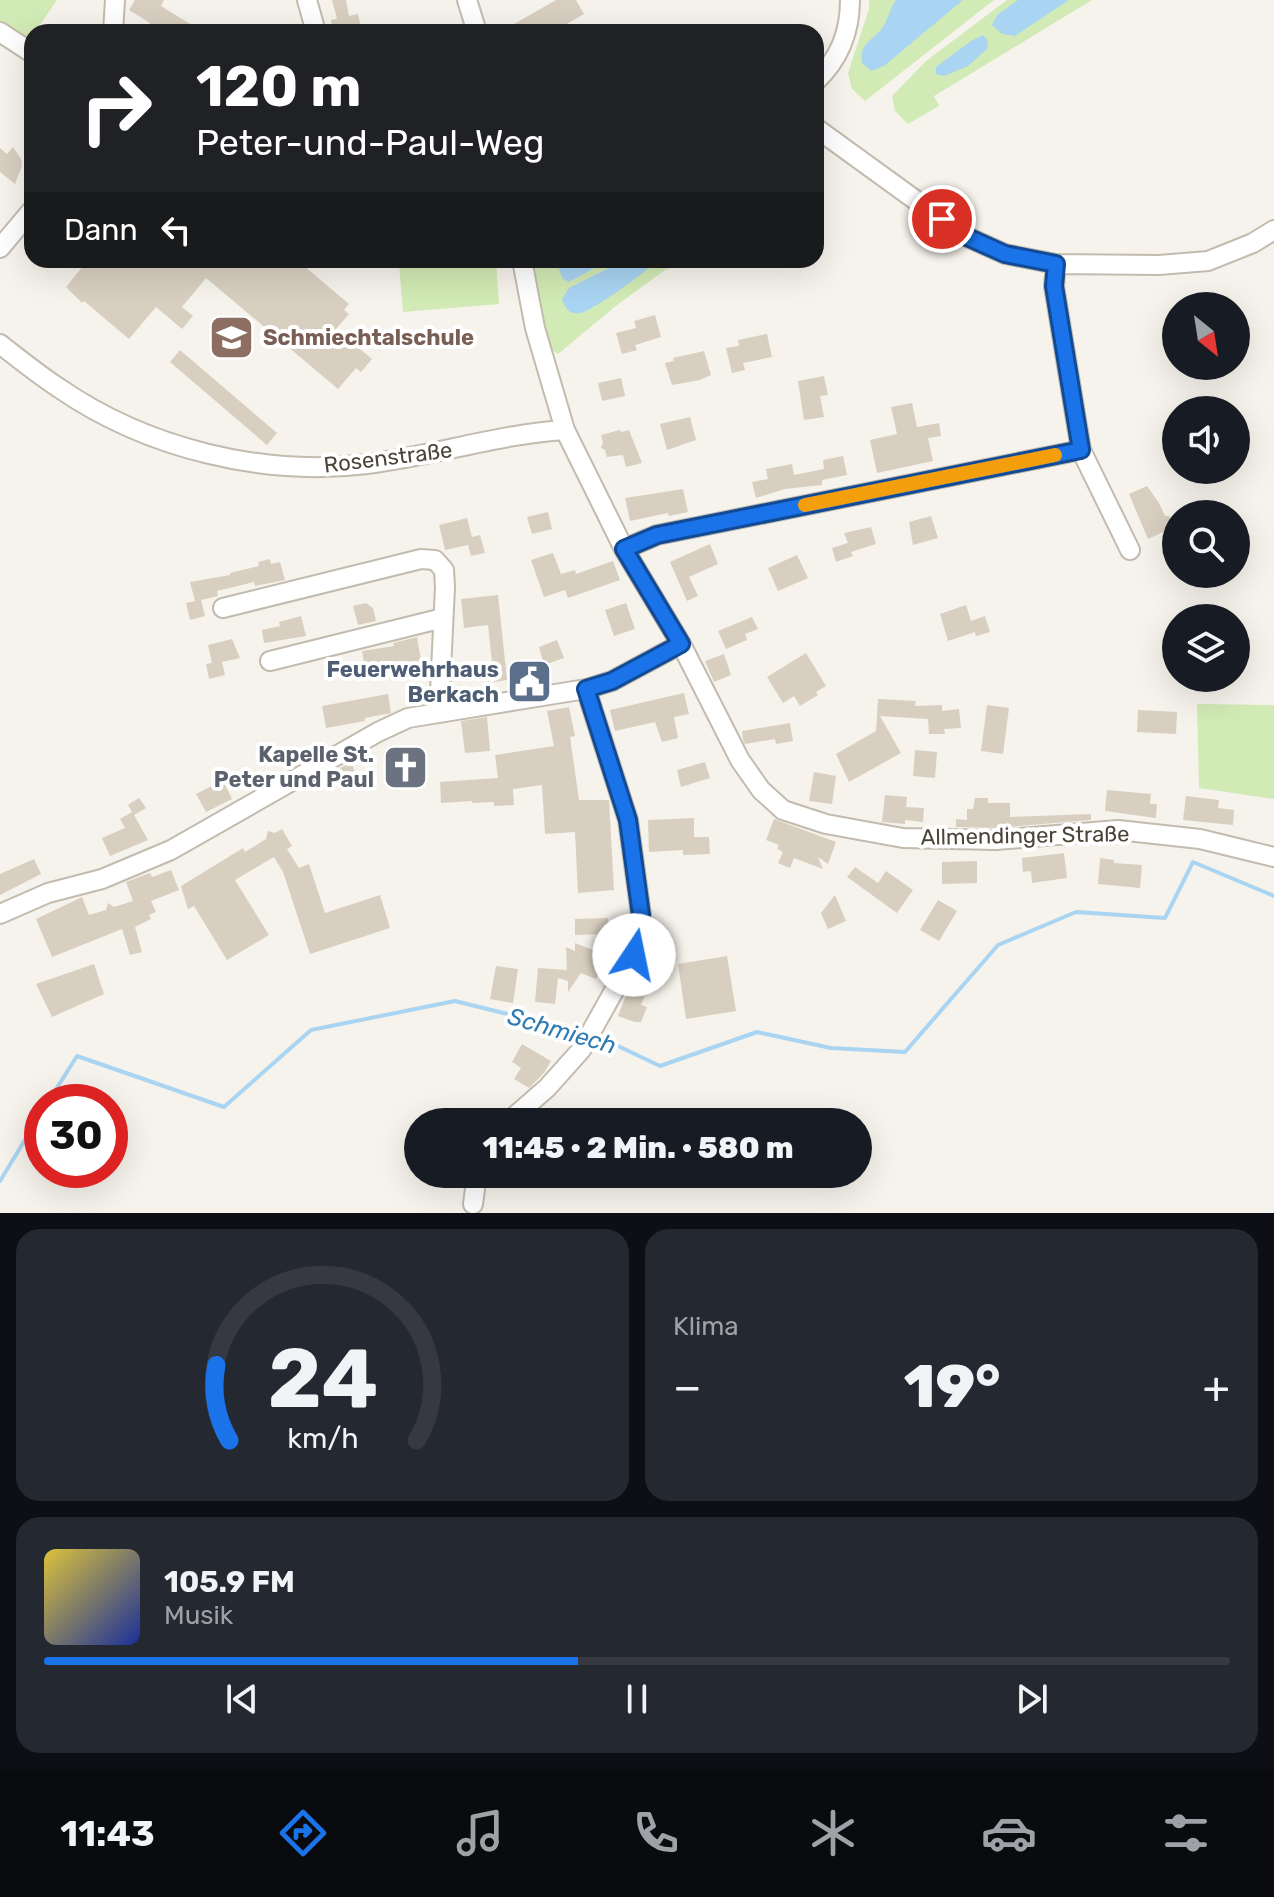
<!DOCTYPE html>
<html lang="de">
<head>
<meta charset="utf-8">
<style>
	body { margin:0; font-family:Rubik,sans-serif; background:#242831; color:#f1f3f6; height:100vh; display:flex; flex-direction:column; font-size:30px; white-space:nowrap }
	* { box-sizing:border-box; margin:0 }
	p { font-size:26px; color:#9ea1a6 }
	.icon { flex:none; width:44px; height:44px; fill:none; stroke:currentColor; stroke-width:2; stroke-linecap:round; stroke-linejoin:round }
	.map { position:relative; height:1213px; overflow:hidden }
	.sheet { display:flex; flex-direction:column; gap:16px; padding:16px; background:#0d0f14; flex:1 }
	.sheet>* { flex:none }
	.banner { position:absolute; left:24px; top:24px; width:800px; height:244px; border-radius:24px; box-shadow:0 8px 32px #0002; background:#202124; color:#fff; overflow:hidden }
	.needle { width:52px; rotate:150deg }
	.fabs { position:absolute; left:1162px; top:292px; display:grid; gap:16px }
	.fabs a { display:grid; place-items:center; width:88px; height:88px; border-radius:50%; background:#171b24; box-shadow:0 8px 32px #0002; font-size:40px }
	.speed { position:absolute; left:24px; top:1084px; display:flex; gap:16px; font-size:40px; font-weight:700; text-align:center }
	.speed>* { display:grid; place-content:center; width:104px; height:104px; border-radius:50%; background:#171b24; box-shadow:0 8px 32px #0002; line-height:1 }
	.speed .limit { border:12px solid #d22; background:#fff; color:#111 }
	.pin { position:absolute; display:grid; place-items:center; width:68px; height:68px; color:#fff; margin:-34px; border:4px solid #fff; border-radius:50%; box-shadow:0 2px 8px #0007 }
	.me { position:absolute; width:88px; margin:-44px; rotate:11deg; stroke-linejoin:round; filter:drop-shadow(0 0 6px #0008) }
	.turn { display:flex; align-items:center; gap:28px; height:168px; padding:0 40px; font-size:36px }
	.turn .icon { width:104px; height:104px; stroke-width:2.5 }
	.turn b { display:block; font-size:56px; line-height:68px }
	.then { display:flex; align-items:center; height:76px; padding:0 40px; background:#0003; gap:16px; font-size:30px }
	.big { font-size:60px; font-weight:800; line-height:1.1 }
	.sheet .widget { flex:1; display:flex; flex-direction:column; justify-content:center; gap:12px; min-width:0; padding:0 28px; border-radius:24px; background:#242831 }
	.sheet .dial { align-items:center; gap:0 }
	.dial svg { height:208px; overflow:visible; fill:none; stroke:#363941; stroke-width:7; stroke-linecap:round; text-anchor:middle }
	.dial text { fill:#f1f3f6; stroke:none }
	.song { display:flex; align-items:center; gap:24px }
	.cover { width:96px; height:96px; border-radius:12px; background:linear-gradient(135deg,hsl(50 70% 55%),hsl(230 70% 35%)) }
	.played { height:8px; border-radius:4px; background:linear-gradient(90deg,#1a73e8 45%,#363941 45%) }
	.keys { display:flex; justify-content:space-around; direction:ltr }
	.heat { display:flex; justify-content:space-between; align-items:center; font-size:44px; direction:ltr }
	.sheet .tiles { flex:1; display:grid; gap:16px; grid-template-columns:1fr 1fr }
	.widget:last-child { grid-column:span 2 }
	.trip { position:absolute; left:404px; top:1108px; width:468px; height:80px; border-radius:40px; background:#171b24; box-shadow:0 8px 32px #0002; font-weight:800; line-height:80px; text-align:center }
	.tabs { display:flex; height:128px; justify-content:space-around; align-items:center; background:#090b0e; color:#9ea1a6 }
	.tabs .icon { width:56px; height:56px }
	.tabs .active { color:#1a73e8 }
	.tabs b { font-size:36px; color:#f1f3f6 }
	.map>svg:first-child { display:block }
	.green { fill:#d2eab5 }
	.water { fill:#a9d4f2 }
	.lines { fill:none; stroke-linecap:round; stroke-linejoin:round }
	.stream { stroke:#a9d4f2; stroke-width:4 }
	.building { fill:#d8cfc1 }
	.street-casing { stroke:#c2bbae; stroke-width:22 }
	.street { stroke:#fff; stroke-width:18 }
	.route-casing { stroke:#114b97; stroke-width:20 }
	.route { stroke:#1a73e8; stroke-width:14 }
	.slow { stroke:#f59e0b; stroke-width:14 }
	.labels { text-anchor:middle; stroke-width:8; stroke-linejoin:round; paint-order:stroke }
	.education-label { font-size:22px; font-weight:bold; fill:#785e54; stroke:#fff; text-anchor:start }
	.street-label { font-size:22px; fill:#4b4439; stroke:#fff }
	.service-label { font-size:22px; font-weight:bold; fill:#4e5e75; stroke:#fff; text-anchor:end }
	.worship-label { font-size:22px; font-weight:bold; fill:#5b616d; stroke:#fff; text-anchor:end }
	.water-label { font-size:24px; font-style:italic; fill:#2e7ab2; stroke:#fff }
</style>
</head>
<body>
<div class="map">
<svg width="1274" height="1213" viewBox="0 0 1274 1213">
	<rect width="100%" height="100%" fill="#f6f3ec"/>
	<path class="green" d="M0 0H57L35 32H32V37L24 48 0 32Z
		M869 0H994L865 101 852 89 848 73 869 9Z
		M1007 0H1092L934 96 939 106 908 124 895 111 892 96 926 61Z
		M435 260H496L499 304 403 312 399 263Z
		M528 260H690L665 270 617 305 558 354 548 347 538 292Z
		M1197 704 1274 705V799L1199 788Z"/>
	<path class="water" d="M896 0H963L884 66 871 71 862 63C858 43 875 40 884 25 889 17 890 8 896 0Z
		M1018 0H1069L1015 36 1002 34 992 25 997 15Z
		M983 35 988 41 987 49 968 66 944 76 936 74V67L971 41Z
		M555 260H609L569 282 563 279Z
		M625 260H657C649 270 593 311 580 313 569 315 565 308 562 299L569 288Z"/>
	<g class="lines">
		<path class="stream" d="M597 1036 660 1066 757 1032 831 1048 905 1052 998 945 1076 912 1165 918 1193 862 1274 896
			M48 1102 77 1056 224 1107 311 1030 455 1001 584 1033
			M0 1181 42 1112"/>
	</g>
	<path class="building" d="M135 0H164L161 6 203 32H155L147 27 150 23 129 10Z
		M332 0H346L349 16 358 14 362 32H333L331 20 337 19Z
		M556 0H576L584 14 553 32H500Z
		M13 147 21 159 22 166 15 184 0 172V148L7 154Z
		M88 260H230L240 269 247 260H297L349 304 344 310 349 314 336 329 372 359 361 372 356 368 338 389 206 278 182 307 193 316 182 329 156 307 129 339 84 301 82 303 66 287Z
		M655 315 661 337 635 345 637 350 622 354 616 333 636 328 634 321Z
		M767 334 772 357 743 363 745 370 732 373 726 348 739 346 738 340Z
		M180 350 277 433 267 445 170 362Z
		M704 351 711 375 700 380 672 385 665 363 674 361 673 358Z
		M824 376 828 395 820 396 824 417 804 420 798 381Z
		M621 378 625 396 602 401 598 383Z
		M912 403 917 427 939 423 941 436 928 438 933 461 877 473 870 440 897 434 891 407Z
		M690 417 696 440 667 450 660 424Z
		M620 430 621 432 629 430 642 463 626 467 623 455 607 457 605 450 601 448 603 443 601 435Z
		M843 456 847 475 822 480V485L785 489 756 498 752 482 768 479 766 469 792 464 794 475 824 469 823 460Z
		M1147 486 1159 503 1165 516H1169L1174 527 1148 539 1129 494Z
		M683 489 688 512 669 516 668 513 630 521 625 498Z
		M548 512 552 529 532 534 527 517Z
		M931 516 938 538 913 545 909 522Z
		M467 518 472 537 480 535 485 553 471 556 468 545 445 550 439 525Z
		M871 527 876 544 851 552 853 556 836 562 832 548 848 543 844 533Z
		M710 544 718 564 689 577 698 596 687 601 670 562Z
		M553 553 561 574 575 570 576 574 613 561 620 580 568 598 565 590 544 597 531 560Z
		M797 555 808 578 778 591 768 568Z
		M270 559 271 564 280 562 285 580 255 586 254 582 217 591 218 596 201 600 205 616 190 620 186 603 195 601 190 582 230 575V573L259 566 258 562Z
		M498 595 507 680 494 682 488 625 464 628 461 599Z
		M366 603 373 608 376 621 358 625 353 606Z
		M626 603 635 629 614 636 605 610Z
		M966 605 971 621 985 616 990 632 976 636 975 632 948 641 940 614Z
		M301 616 306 636 264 643 262 630 280 626 279 622Z
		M752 617 758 629 745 634 747 640 726 649 718 631Z
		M417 637 422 666 366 675 362 651 394 646 393 643Z
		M232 639 240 658 222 662 225 675 209 679 206 664 212 663 208 645Z
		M557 640 564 658 544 665 539 647Z
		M806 653 826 686 816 692 818 695 800 706 794 696 783 703 767 677Z
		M724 654 731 675 714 682 705 661Z
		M684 693 689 714 674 717 678 738 662 742 655 722 615 731 610 710Z
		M388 694 391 713 365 718V721L326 728 322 706Z
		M878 699 916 701 915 706 942 705V711L959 709 961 728 944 729 945 734H929L928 719 880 716 901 753 849 782 836 754 876 731Z
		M987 705 1009 708 1003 754 981 751Z
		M569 707 575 736 570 737 579 800H609L614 890 578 893 575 832 545 834 542 785 513 789 514 805 494 806V802L472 803V801L441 803 440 782 498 778 495 755 554 746 547 711Z
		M1138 710 1177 712 1176 734 1137 732Z
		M487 717 490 751 465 753 461 721Z
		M790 723 793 741 776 744 775 739 745 744 743 740 742 731Z
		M915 750 937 752 935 778 913 776Z
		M416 751 425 769 393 783 385 765Z
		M352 762 358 785 339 790 336 770Z
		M705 762 710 778 681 787 677 770Z
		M814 772 836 776 832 804 809 801Z
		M223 780 232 799 206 812 196 794Z
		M1107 790 1151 794 1150 804H1157L1156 818 1105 811Z
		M885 795 907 797 906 807 924 808 923 822 905 820V824L882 822Z
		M1186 796 1219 800 1218 808 1234 810 1233 825 1183 820Z
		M139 798 146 808 134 815 148 840 110 856 102 838 125 828 120 819 132 812 128 805Z
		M975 798H988V803H1010V817L1091 814V820L996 828 956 827V819L967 820V809H973Z
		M694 818V837H709L710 854 683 855V850L649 852 648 820Z
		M774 819 836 842 828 864 818 857 823 869 794 858 790 868 778 863 783 852 777 849 779 845 766 840Z
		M282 829 292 846 287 849 299 868 309 864 325 913 380 895 390 928 310 954 283 872 274 857 235 880 269 935 227 960 194 906 188 909 181 886 243 848 245 852 266 839 268 831 275 833Z
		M1064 853 1067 878 1032 883 1031 871 1023 872 1022 858Z
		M1100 858 1114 860V863L1142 865 1140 888 1098 884Z
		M34 859 41 874 0 895V874Z
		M977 861V883L942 884V862Z
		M855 867 878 883 886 871 913 890 897 913 847 877Z
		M171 870 179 890 151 901 156 912 149 915 151 919 135 927 142 952 130 955 122 929 52 957 36 919 82 897 89 915 106 910 108 903 114 907 133 901 126 882 150 873 152 877Z
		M835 895 846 921 828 929 821 913Z
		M938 900 957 911 939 941 920 930Z
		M608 918V934L575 935V919Z
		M575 943 606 955 596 979 581 973 568 992V981L558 978 555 1004 535 1002 538 968 567 970 566 947 575 951Z
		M727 956 736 1011 686 1019 678 964Z
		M94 964 104 994 52 1017 36 984Z
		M496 966 518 969 513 1003 490 999Z
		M640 977 651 981 641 1005 647 1007 641 1022H635L618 1016 628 990 632 984 636 986Z
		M522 1044 551 1061 544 1073 529 1088 514 1079 521 1068 512 1062Z"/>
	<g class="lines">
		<defs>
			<path id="street" d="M307 0 316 32
				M467 0 477 32
				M0 32 32 53
				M113 32 115 0
				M816 81C840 58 850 32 850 0
				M816 128 965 236 1005 254 1056 264 1159 265 1208 261 1253 243 1274 230
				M0 248 32 210
				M522 260 535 328 565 430 624 549 681 644 740 760 761 790 783 810 826 824 903 838 996 840 1118 830 1200 839 1274 857
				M1056 264 1054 286 1081 450 1130 550
				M0 344C19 359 39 375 59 388 146 448 262 477 367 464 433 456 498 434 565 430
				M624 549 657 535 1081 450
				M223 608 421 559 435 560 444 570 445 587 439 712
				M270 661 443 618
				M0 914 48 893 102 879 171 850 378 732 408 718 586 689 612 681 681 644
				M508 1122 547 1088 581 1050 634 955 641 933V915L628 820 586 689
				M473 1204 477 1174"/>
		</defs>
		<use href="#street" class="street-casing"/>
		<use href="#street" class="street"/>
	</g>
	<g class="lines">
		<defs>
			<path id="route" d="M634 955 641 933V915L628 820 586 689 612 681 681 644 624 549 657 535 1081 450 1054 286 1056 264 1005 254 965 236 942 219"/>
		</defs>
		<use href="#route" class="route-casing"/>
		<use href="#route" class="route"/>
		<path class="slow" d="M805 505 1055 455"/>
	</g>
	<defs>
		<symbol id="school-square" viewBox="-11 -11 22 22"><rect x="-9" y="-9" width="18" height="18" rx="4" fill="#8d6e63" stroke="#fff"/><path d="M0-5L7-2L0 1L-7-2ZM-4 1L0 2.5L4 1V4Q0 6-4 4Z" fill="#fff"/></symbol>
		<symbol id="civic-square" viewBox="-11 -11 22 22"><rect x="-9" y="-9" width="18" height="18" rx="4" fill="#5c6f8a" stroke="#fff"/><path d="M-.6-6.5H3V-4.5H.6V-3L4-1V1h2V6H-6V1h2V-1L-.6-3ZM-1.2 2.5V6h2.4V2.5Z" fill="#fff"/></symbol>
		<symbol id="church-square" viewBox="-11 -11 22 22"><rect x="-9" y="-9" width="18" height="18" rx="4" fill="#6b7280" stroke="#fff"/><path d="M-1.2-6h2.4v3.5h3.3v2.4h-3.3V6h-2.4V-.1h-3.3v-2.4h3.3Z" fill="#fff"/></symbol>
	</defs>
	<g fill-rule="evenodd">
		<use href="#school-square" x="206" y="312" width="51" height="51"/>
		<use href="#civic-square" x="504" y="656" width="51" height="51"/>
		<use href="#church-square" x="380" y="742" width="51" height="51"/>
	</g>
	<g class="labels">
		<g class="education-label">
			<text x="263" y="345">Schmiechtalschule</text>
		</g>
		<g class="street-label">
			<text transform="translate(388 457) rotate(-7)" y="8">Rosenstraße</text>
			<text transform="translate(1025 835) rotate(-1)" y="8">Allmendinger Straße</text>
		</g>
		<g class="service-label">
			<text x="499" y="677">Feuerwehrhaus<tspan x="499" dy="25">Berkach</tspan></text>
		</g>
		<g class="worship-label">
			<text x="374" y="762">Kapelle St.<tspan x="374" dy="25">Peter und Paul</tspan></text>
		</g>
		<g class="water-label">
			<text transform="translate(562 1031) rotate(16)" y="8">Schmiech</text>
		</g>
	</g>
</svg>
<div class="fabs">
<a><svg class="needle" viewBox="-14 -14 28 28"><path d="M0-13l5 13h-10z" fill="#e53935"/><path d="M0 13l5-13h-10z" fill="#9ea1a6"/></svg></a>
<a><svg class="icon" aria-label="sound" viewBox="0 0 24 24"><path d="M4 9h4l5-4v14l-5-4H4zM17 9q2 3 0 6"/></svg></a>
<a><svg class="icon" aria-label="search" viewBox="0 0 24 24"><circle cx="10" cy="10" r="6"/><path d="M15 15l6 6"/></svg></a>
<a><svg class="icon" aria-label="layers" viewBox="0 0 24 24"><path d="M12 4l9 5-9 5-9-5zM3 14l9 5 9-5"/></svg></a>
</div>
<div class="speed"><div class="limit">30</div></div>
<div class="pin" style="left:942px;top:219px;background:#d93025"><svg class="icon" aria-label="arrive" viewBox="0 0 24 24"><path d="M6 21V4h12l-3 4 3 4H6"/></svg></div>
<svg class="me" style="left:634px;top:955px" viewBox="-20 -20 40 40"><circle r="19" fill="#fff"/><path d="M0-13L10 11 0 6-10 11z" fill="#1a73e8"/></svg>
<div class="trip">11:45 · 2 Min. · 580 m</div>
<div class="banner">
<div class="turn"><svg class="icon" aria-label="right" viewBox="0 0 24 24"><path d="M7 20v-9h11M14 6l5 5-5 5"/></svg><div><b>120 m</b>Peter-und-Paul-Weg</div></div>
<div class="then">Dann<svg class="icon" aria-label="left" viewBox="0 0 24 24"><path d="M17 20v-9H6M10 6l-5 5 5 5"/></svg></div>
</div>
</div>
<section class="sheet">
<div class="tiles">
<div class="widget dial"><svg viewBox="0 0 100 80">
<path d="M14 69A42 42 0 1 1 86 69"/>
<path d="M14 69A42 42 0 0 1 9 40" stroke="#1a73e8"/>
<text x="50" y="56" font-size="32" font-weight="700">24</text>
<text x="50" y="72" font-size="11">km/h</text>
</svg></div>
<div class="widget"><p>Klima</p>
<div class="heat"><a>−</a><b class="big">19°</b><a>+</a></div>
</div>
<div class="widget">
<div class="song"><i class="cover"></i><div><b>105.9 FM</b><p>Musik</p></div></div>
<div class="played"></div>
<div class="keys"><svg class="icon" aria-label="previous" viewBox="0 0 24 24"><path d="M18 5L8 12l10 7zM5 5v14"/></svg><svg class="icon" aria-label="pause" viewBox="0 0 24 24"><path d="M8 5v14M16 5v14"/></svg><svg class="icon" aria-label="next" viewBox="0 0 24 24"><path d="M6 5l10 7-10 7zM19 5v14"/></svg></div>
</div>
</div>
</section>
<nav class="tabs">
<b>11:43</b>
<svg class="icon active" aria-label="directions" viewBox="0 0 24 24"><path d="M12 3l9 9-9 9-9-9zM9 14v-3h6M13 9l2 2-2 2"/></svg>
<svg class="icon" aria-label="music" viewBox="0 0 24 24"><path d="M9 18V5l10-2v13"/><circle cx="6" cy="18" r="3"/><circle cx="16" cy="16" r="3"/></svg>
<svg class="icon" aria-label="phone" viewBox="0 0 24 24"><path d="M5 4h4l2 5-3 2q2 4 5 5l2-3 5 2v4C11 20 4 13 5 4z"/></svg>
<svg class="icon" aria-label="climate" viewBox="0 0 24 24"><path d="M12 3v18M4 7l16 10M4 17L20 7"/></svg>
<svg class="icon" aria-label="car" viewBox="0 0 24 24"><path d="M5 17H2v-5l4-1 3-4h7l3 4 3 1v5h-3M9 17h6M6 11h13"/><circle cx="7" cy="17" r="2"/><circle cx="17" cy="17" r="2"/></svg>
<svg class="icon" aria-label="filters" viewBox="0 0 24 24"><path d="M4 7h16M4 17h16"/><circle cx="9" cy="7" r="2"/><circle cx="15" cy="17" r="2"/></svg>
</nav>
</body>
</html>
